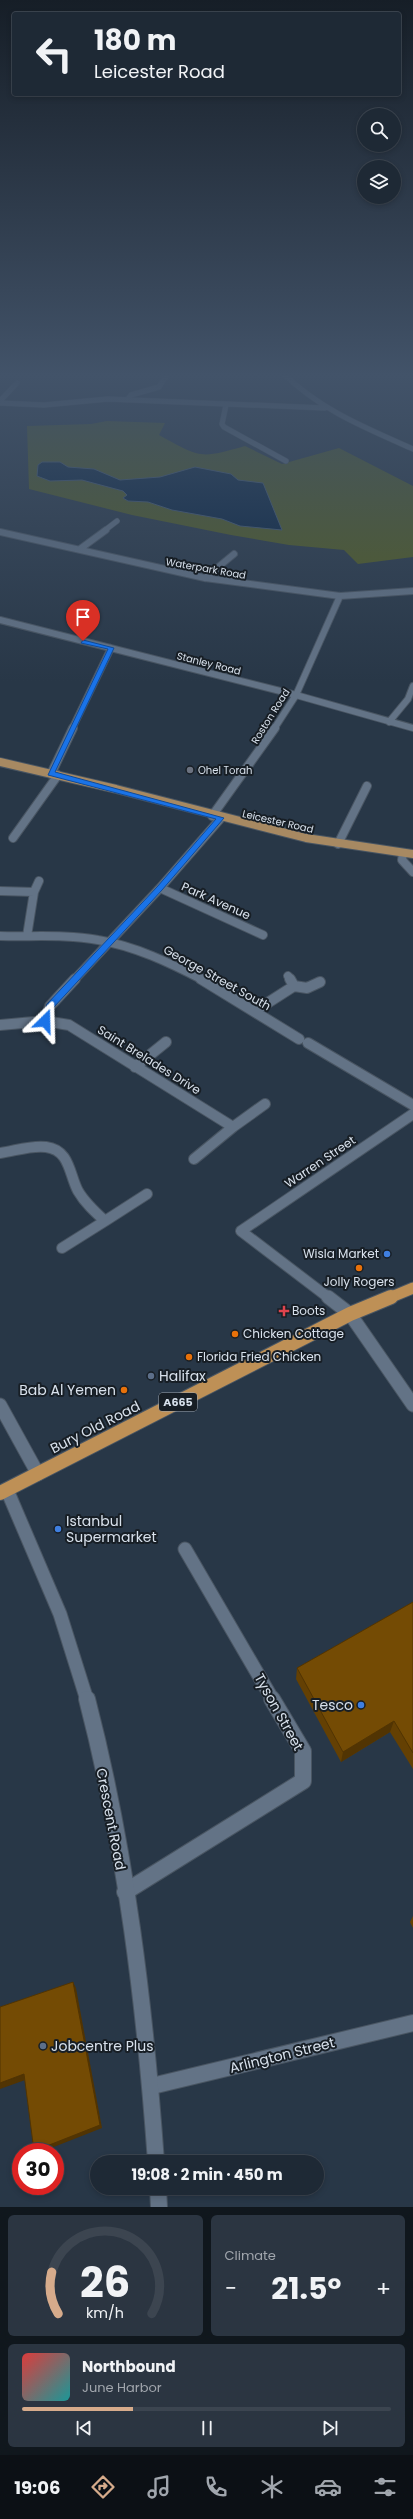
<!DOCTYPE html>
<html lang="en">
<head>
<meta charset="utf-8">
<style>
	body { margin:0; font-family:Poppins,sans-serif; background:#2b3541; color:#f1f3f6; height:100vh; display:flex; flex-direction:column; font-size:15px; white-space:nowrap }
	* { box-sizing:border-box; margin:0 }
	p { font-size:13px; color:#a1a6ad }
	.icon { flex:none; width:22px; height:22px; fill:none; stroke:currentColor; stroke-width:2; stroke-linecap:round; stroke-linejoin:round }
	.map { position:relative; height:2207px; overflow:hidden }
	.side { display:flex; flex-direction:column; gap:8px; padding:8px; background:#10171d; flex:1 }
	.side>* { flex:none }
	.banner { position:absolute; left:12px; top:12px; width:389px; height:84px; border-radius:4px; box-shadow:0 2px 6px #0003,0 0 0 1px #3c4550; background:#1e2935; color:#f1f3f6; overflow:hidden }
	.tools { position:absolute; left:357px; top:108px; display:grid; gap:8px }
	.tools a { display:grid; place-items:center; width:44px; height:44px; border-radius:50%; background:#1e2935; box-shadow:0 2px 6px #0003,0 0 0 1px #3c4550; font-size:20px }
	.speed { position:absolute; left:12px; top:2143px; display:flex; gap:8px; font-size:20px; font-weight:700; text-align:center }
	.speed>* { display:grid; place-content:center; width:52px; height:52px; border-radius:50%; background:#1e2935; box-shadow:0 2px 6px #0003,0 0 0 1px #3c4550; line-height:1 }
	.speed .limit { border:6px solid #d22; background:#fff; color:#111 }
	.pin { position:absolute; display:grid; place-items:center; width:34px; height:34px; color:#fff; margin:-41px -17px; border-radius:50% 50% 50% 0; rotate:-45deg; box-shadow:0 0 4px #0007 }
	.pin .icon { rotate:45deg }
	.me { position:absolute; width:44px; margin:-22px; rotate:22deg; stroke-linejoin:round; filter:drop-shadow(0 0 3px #0008) }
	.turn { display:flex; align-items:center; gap:14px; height:84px; padding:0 16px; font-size:18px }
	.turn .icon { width:52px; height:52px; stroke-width:2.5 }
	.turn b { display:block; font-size:28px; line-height:34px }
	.big { font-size:30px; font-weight:700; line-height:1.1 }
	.side .tile { flex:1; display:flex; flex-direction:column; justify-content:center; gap:6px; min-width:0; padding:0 14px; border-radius:6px; background:#2b3541 }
	.side .dial { align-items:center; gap:0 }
	.dial svg { height:104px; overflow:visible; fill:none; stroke:#3c4550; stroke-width:7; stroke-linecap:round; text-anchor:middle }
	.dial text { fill:#f1f3f6; stroke:none }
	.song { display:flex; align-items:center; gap:12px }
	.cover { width:48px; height:48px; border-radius:6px; background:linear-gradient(135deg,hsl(0 70% 55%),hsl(180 70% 35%)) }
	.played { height:4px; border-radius:2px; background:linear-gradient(90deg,#d6ab8b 30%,#3c4550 30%) }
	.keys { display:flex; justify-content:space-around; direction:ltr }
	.heat { display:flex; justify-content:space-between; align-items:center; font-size:22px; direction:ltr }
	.side .tiles { flex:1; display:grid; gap:8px; grid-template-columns:1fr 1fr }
	.tile:last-child { grid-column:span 2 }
	.trip { position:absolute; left:90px; top:2155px; width:234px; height:40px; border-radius:20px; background:#1e2935; box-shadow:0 2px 6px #0003,0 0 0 1px #3c4550; font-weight:700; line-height:40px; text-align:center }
	.tab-bar { display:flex; height:64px; justify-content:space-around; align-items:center; background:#0c1015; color:#a1a6ad }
	.tab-bar .icon { width:28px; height:28px }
	.tab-bar .selected { color:#d6ab8b }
	.tab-bar b { font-size:18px; color:#f1f3f6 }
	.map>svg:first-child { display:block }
	.green { fill:#535d1e }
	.water { fill:#021f3f; stroke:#425973 }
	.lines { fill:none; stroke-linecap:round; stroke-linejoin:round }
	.minor-far5-casing { stroke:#495562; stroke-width:6 }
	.minor-far4-casing { stroke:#495562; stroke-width:8 }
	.minor-far3-casing { stroke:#495562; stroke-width:10 }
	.minor-far2-casing { stroke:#495562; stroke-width:12 }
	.minor-far1-casing { stroke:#495562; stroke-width:15 }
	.minor-casing { stroke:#495562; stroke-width:18 }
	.tertiary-far1-casing { stroke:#495562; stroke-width:15 }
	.tertiary-casing { stroke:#495562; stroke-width:18 }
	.primary-casing { stroke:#495562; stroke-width:10 }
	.trunk-far1-casing { stroke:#495562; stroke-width:13 }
	.trunk-casing { stroke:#495562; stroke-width:16 }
	.minor-far5 { stroke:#637386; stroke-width:5 }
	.minor-far4 { stroke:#637386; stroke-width:6 }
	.minor-far3 { stroke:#637386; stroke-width:8 }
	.minor-far2 { stroke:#637386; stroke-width:10 }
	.minor-far1 { stroke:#637386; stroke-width:13 }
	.minor { stroke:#637386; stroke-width:16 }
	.tertiary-far1 { stroke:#637386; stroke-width:13 }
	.tertiary { stroke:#637386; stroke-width:16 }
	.primary { stroke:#a78962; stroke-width:8 }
	.trunk-far1 { stroke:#be9056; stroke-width:11 }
	.trunk { stroke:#be9056; stroke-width:14 }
	.wall { fill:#644003 }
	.shaded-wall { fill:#513403 }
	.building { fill:#744b04; stroke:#513403 }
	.route { fill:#1a73e8; stroke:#114b97 }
	.worship-dot { fill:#6b7280; stroke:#171e25; stroke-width:1.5 }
	.shop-dot { fill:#3f7fe0; stroke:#171e25; stroke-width:1.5 }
	.food-dot { fill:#e8710a; stroke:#171e25; stroke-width:1.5 }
	.health-dot { fill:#e0444e; stroke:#171e25; stroke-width:1.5 }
	.service-dot { fill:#5c6f8a; stroke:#171e25; stroke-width:1.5 }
	.labels { text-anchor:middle; stroke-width:4; stroke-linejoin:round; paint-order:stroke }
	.far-street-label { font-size:10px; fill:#d8e1ec; stroke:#171e25 }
	.far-poi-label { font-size:10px; fill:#d8e1ec; stroke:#171e25; text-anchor:start }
	.shield { fill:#171e25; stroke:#9ea6b0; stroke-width:1 }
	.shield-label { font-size:11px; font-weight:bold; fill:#d8e1ec }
	.street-label { font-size:12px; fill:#d8e1ec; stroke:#171e25 }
	.poi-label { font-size:12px; fill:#d8e1ec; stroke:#171e25; text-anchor:start }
	.near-poi-label { font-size:14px; fill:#d8e1ec; stroke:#171e25; text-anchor:start }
	.near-street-label { font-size:14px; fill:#d8e1ec; stroke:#171e25 }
</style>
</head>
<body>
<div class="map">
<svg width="413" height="2207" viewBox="0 0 413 2207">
	<rect width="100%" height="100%" fill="#283747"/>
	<path class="green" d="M107 421 165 423 159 435C201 458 199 459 245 446L282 464 339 448 413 486V557L358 564 344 550 289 545 231 535 132 515 29 489 27 426 91 424Z"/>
	<path class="water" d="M42 462H60L68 467 94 469 120 480 160 477 195 467 231 474 238 480 263 483 282 530 240 526 222 519 172 510 148 502 128 501 123 498 127 495 123 491 82 480 50 481 37 476 38 465Z"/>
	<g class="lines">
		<defs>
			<path id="minor-far5" d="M283 373C320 410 366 428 413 449
				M127 400 131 395 159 387 168 373
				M0 401 17 383
				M0 403 44 405 108 399 325 408
				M226 405 222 424 224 427 286 461
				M104 531 117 521"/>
			<path id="minor-far4" d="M0 532 205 578 340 596 413 591
				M80 549 106 530
				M205 578 234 554
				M0 620 296 695 413 728
				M389 722 408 699 413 686
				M72 729 111 648
				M274 729 296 695 340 596"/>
			<path id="minor-far3" d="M51 774 73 728
				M212 816 275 728
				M13 838 58 775
				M338 844 367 786
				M403 853 402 860 413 872
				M160 888 263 935
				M0 891 34 892 27 936
				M34 892 39 881
				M0 936C32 937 66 934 98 940 135 946 170 963 203 980
				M288 976 291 980
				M74 980 160 888 221 818"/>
			<path id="minor-far2" d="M201 979 299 1039
				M290 979 294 986
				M255 1011 294 986 307 988 320 982
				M45 1021 50 1006 75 979
				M0 1025 45 1021 69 1025 233 1127 194 1159
				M308 1043 413 1105
				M135 1067 166 1042
				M233 1127 265 1104
				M0 1153C15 1151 31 1145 46 1147 70 1150 69 1174 78 1191 85 1203 95 1212 105 1221L147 1194
				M62 1248 105 1221
				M329 1298 241 1231 413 1114"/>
			<path id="minor-far1" d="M328 1297 350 1314 413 1405
				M0 1405 38 1474
				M185 1549 273 1700"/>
			<path id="minor" d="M125 1892 303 1781V1751L272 1699
				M152 2086 413 2023"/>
			<path id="tertiary-far1" d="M7 1490 60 1614 87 1700"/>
			<path id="tertiary" d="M87 1699C126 1849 145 2007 156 2162
				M158 2188 159 2207"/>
			<path id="primary" d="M0 762 116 789 306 838 413 854"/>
			<path id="trunk-far1" d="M389 1298 413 1288"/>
			<path id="trunk" d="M0 1493 350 1314 391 1297"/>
		</defs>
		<use href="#minor-far5" class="minor-far5-casing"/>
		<use href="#minor-far4" class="minor-far4-casing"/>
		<use href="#minor-far3" class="minor-far3-casing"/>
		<use href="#minor-far2" class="minor-far2-casing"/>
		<use href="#minor-far1" class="minor-far1-casing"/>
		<use href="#minor" class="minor-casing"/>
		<use href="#tertiary-far1" class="tertiary-far1-casing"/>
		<use href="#tertiary" class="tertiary-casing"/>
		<use href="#primary" class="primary-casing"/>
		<use href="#trunk-far1" class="trunk-far1-casing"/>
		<use href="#trunk" class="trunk-casing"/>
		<use href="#minor-far5" class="minor-far5"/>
		<use href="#minor-far4" class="minor-far4"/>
		<use href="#minor-far3" class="minor-far3"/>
		<use href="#minor-far2" class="minor-far2"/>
		<use href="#minor-far1" class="minor-far1"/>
		<use href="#minor" class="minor"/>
		<use href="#tertiary-far1" class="tertiary-far1"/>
		<use href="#tertiary" class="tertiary"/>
		<use href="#primary" class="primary"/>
		<use href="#trunk-far1" class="trunk-far1"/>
		<use href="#trunk" class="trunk"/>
	</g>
	<path class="wall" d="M413 1602V1769L390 1732 341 1762 296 1679 297 1668Z
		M413 1916V1928L410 1922Z"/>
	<path class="shaded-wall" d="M394 1721 390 1732 341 1762 343 1752Z
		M73 1982 76 1988 102 2128 41 2152H36L34 2151Z
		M24 2074 28 2079 0 2089V2083Z"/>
	<path class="building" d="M413 1602V1753L394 1721 343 1752 297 1668Z
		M73 1982 100 2125 34 2151 24 2074 0 2083V2007Z"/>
	<linearGradient id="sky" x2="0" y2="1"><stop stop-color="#161e27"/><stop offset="0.55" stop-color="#425369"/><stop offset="1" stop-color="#425369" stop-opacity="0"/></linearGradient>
	<rect width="413" height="682" fill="url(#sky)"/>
	<path class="route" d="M83 640 114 648 55 772 224 818 162 890 54 1007 49 1021 45 1024 41 1021 47 1004 157 887 216 819 48 775 108 649 81 643Z"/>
	<circle class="worship-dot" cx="190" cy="770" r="4"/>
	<g class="shop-dot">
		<circle cx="387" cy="1254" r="4"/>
		<circle cx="58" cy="1529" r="4"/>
		<circle cx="361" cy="1705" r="4"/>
	</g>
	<g class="food-dot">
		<circle cx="359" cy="1268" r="4"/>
		<circle cx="235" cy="1334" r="4"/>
		<circle cx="189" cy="1357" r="4"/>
		<circle cx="124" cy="1390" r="4"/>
	</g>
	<path class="health-dot" d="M282 1305h4v4h4v4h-4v4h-4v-4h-4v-4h4z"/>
	<g class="service-dot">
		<circle cx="151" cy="1376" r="4"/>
		<circle cx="43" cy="2046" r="4"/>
	</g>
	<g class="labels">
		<g class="far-street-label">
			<text transform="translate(206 568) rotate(10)" y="4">Waterpark Road</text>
			<text transform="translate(209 663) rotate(14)" y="4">Stanley Road</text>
			<text transform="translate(270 716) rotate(-58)" y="4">Roston Road</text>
			<text transform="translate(278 821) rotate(13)" y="4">Leicester Road</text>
		</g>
		<g class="far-poi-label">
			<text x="198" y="774">Ohel Torah</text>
		</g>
		<rect class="shield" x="159" y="1393" width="38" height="18" rx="3"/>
		<g class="shield-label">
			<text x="178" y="1406">A665</text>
		</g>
		<g class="street-label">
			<text transform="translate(216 901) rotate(24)" y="4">Park Avenue</text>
			<text transform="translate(217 978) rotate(29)" y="4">George Street South</text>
			<text transform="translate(149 1060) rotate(32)" y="4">Saint Brelades Drive</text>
			<text transform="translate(320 1162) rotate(-34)" y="4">Warren Street</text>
		</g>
		<g class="poi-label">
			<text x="379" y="1258" text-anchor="end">Wisla Market</text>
			<text x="359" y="1286" text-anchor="middle">Jolly Rogers</text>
			<text x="292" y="1315">Boots</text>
			<text x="243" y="1338">Chicken Cottage</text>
			<text x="197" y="1361">Florida Fried Chicken</text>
		</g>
		<g class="near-poi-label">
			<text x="159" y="1381">Halifax</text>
			<text x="116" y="1395" text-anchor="end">Bab Al Yemen</text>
			<text x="66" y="1526">Istanbul<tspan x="66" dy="16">Supermarket</tspan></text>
			<text x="353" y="1710" text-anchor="end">Tesco</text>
			<text x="51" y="2051">Jobcentre Plus</text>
		</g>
		<g class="near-street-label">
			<text transform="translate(95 1427) rotate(-27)" y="5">Bury Old Road</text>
			<text transform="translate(279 1712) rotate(61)" y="5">Tyson Street</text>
			<text transform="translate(111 1819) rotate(79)" y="5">Crescent Road</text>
			<text transform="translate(282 2055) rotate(-14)" y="5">Arlington Street</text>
		</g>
	</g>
</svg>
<div class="tools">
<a><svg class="icon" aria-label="search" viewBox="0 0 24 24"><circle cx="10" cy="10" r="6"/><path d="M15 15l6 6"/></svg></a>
<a><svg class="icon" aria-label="layers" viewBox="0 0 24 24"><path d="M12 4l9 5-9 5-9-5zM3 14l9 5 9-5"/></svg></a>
</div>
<div class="speed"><div class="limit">30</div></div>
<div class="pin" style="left:83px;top:641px;background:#d93025"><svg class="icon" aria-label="arrive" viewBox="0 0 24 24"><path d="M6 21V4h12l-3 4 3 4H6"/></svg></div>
<svg class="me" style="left:45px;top:1021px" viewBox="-20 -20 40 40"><path d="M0-17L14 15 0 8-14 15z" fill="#1a73e8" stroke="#fff" stroke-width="4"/></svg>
<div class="trip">19:08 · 2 min · 450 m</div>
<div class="banner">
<div class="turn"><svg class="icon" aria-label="left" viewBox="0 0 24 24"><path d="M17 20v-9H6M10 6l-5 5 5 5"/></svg><div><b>180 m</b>Leicester Road</div></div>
</div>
</div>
<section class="side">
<div class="tiles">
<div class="tile dial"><svg viewBox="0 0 100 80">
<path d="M14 69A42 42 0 1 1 86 69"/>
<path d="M14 69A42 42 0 0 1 9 37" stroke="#d6ab8b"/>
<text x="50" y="56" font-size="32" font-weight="700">26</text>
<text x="50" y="72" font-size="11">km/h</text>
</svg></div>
<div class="tile"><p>Climate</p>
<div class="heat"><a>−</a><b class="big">21.5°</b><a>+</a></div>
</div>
<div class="tile">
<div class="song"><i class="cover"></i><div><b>Northbound</b><p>June Harbor</p></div></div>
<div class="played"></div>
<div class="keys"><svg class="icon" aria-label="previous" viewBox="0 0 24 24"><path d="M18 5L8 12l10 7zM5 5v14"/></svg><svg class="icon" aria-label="pause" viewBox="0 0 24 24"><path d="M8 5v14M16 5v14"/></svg><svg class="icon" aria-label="next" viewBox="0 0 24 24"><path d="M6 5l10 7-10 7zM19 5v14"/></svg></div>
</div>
</div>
</section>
<nav class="tab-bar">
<b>19:06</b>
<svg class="icon selected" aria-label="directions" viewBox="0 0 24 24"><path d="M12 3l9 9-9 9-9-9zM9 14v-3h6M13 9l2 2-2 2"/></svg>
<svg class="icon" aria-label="music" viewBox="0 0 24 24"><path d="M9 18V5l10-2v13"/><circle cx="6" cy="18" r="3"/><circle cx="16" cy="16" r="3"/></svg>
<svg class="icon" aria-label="phone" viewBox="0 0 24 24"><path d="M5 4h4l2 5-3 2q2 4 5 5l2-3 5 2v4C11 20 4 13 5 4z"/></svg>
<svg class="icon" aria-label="climate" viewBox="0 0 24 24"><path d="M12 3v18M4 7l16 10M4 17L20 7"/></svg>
<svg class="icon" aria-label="car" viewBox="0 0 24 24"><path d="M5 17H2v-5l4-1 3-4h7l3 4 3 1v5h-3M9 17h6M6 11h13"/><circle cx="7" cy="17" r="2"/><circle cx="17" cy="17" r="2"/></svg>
<svg class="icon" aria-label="filters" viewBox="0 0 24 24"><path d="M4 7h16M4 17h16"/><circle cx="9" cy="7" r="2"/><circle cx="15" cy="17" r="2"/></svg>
</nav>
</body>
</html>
